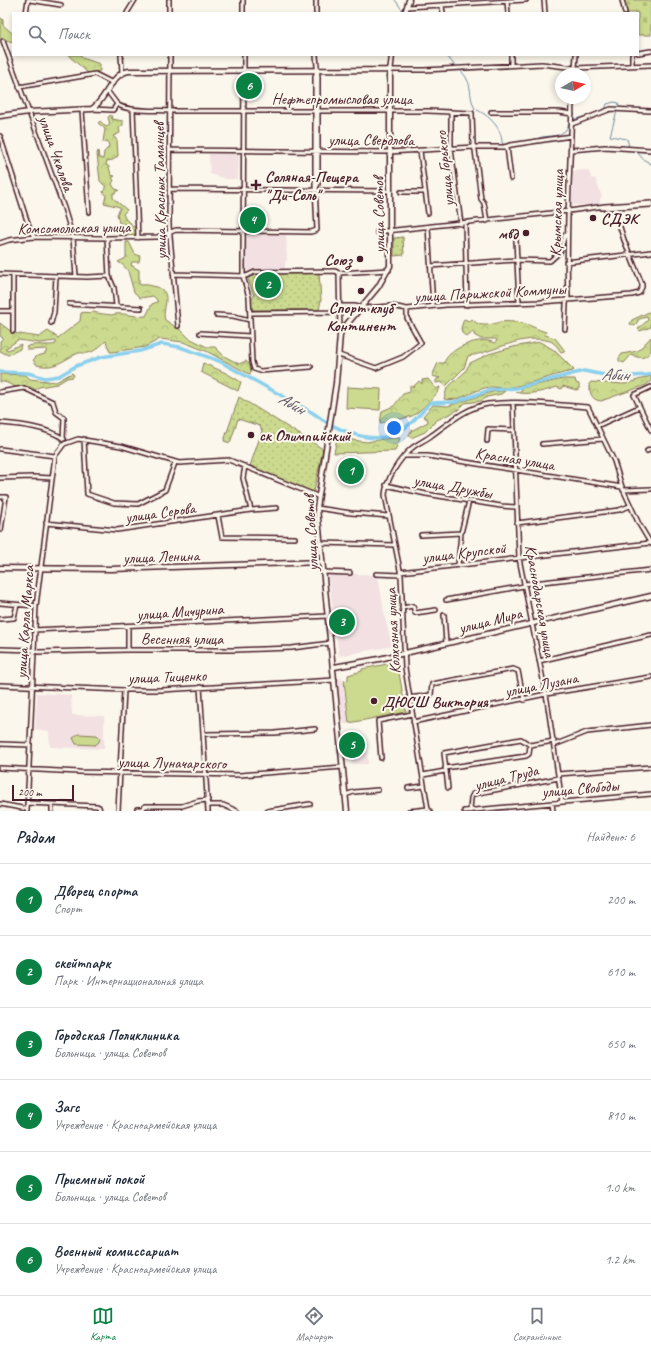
<!DOCTYPE html>
<html lang="ru">
<head>
<meta charset="utf-8">
<style>
	body { margin:0; font-family:Caveat,sans-serif; background:#f2f2f3; color:#1f2937 }
	.compass { position:absolute; left:555px; top:68px; width:36px; height:36px; border-radius:50%; background:#fff; box-shadow:0 2px 6px #0003; rotate:81deg }
	.scale { position:absolute; left:12px; bottom:10px; width:62px; box-sizing:border-box; padding-left:4px; border:2px solid #4a1f2b; border-top:0; font-size:11px; line-height:14px; white-space:nowrap; color:#4a1f2b; -webkit-text-stroke:3px #fbf7ec; paint-order:stroke }
	.you { position:absolute; left:394px; top:428px; width:14px; height:14px; margin:-10px; border:3px solid #fff; border-radius:50%; background:#1a73e8; box-shadow:0 0 0 6px #1a73e833 }
	.badge { display:grid; place-items:center; width:26px; height:26px; border-radius:50%; background:#0b8043; color:#fff; font-size:13px; font-weight:700 }
	.pin { position:absolute; translate:-50% -50%; border:2px solid #fff; box-shadow:0 1px 4px #0006 }
	.list { margin:0; padding:0; list-style:none }
	h2 { display:flex; justify-content:space-between; align-items:center; height:52px; margin:0; padding:0 16px; font-size:17px }
	h2 small { font-size:13px; font-weight:400; color:#747a83 }
	.list li { display:grid; grid-template-columns:26px 1fr auto; gap:12px; align-items:center; box-sizing:border-box; height:72px; padding:0 16px; border-top:1px solid #e0e1e3 }
	.list b { display:block; font-size:15px; white-space:nowrap }
	.list p { margin:0; font-size:13px; white-space:nowrap; color:#747a83 }
	.list em { font-size:13px; font-style:normal; color:#747a83 }
	.icon { flex:none; width:22px; height:22px; fill:none; stroke:currentColor; stroke-width:2; stroke-linecap:round; stroke-linejoin:round }
	.map { position:relative; flex:none; width:651px; height:811px; overflow:hidden }
	.search { position:absolute; background:#fff; box-shadow:0 2px 6px #0003; left:12px; right:12px; top:12px; height:44px; display:flex; align-items:center; gap:10px; box-sizing:border-box; padding:0 14px; border-radius:0px; color:#747a83; font-size:15px }
	.sheet { height:484px; background:#fff }
	nav { display:flex; justify-content:space-around; align-items:center; box-sizing:border-box; height:56px; border-top:1px solid #e0e1e3; background:#fff; font-size:11px; color:#747a83 }
	nav a { display:grid; justify-items:center; gap:2px }
	nav .on { color:#0b8043 }
	.map>svg:first-child { display:block }
	.built { fill:#f2e0e2 }
	.grass { fill:#cbda8e; stroke:#8a7c5c }
	.forest { fill:url(#forest-crowns); stroke:#8a7c5c }
	.cemetery { fill:url(#cemetery-stones); stroke:#8a7c5c }
	.park { fill:url(#park-dots); stroke:#8a7c5c }
	.lines { fill:none; stroke-linecap:round; stroke-linejoin:round }
	.stream { stroke:#7289a0; stroke-width:1 }
	.river { stroke:#8cd0ee; stroke-width:3.5 }
	.minor-casing { stroke:#4a1f2b; stroke-width:6 }
	.major-casing { stroke:#4a1f2b; stroke-width:7 }
	.minor { stroke:#fbf7ec; stroke-width:3 }
	.major { stroke:#fbf7ec; stroke-width:4 }
	.poi-dot { fill:#4a1f2b; stroke:#fbf7ec; stroke-width:1.5 }
	.labels { text-anchor:middle; stroke-width:4; stroke-linejoin:round; paint-order:stroke }
	.street-label { font-size:16px; fill:#4a1f2b; stroke:#fbf7ec }
	.poi-label { font-size:16px; font-weight:bold; fill:#4a1f2b; stroke:#fbf7ec; text-anchor:start }
	.water-label { font-size:17px; font-style:italic; fill:#5e5466; stroke:#fbf7ec }
</style>
</head>
<body>
<div class="map">
<svg width="651" height="811" viewBox="0 0 651 811">
	<defs>
		<pattern id="forest-crowns" width="20" height="18" patternUnits="userSpaceOnUse"><rect width="20" height="18" fill="#cbda8e"/><path d="M2 6a3 3 0 1 1 6 0M12 15a3 3 0 1 1 6 0" fill="none" stroke="#b0bb7b"/></pattern>
		<pattern id="cemetery-stones" width="16" height="16" patternUnits="userSpaceOnUse"><rect width="16" height="16" fill="#cbda8e"/><path d="M2 7V4a2 2 0 0 1 4 0v3zM10 15v-3a2 2 0 0 1 4 0v3z" fill="#b0bb7b"/></pattern>
		<pattern id="park-dots" width="8" height="8" patternUnits="userSpaceOnUse"><rect width="8" height="8" fill="#cbda8e"/><path d="M2 2h.1M6 6h.1" fill="none" stroke="#b0bb7b" stroke-width="1.8" stroke-linecap="round"/></pattern>
	</defs>
	<rect width="100%" height="100%" fill="#fbf7ec"/>
	<filter id="ink" filterUnits="userSpaceOnUse"><feTurbulence type="fractalNoise" baseFrequency=".025" numOctaves="2"/><feDisplacementMap in="SourceGraphic" scale="8" xChannelSelector="R" yChannelSelector="G"/><feConvolveMatrix kernelMatrix="1 2 1 2 8 2 1 2 1" color-interpolation-filters="sRGB"/></filter>
	<g filter="url(#ink)">
		<path class="built" d="M209,154h30l-1,25h-12l-16,-5z
			M588,170l4,9 3,-1 7,19 -2,1v7h-28l1,-34z
			M246,235h40l1,26h-2v10h-39z
			M328,573l50,2 7,43 7,28 -53,10z
			M342,678l7,46h-6l-6,-45z
			M37,693l34,2 1,20 32,1v33l-54,-2 -1,-16 -14,-2z
			M367,742l1,22h-16l-1,-20z"/>
		<path class="grass" d="M347,387l34,2 -1,21 -34,-2z
			M397,662l9,50 -57,11 -5,-42 4,-1v-5l14,-4v-2z
			M78,734l19,1 3,3 -1,4 -4,3 -19,-1 -3,-6z"/>
		<path class="forest" d="M0,17l3,3v5l10,9v8l-13,-3z
			M68,55h12l2,3 18,6v7l-12,2z
			M111,115l1,4 11,2v4l-4,3 1,5 -7,3 4,4 1,16 -5,4 -6,1 -1,3 3,3 2,8 4,1 -3,2 2,2 -2,4 3,5 4,1 -6,4v4l14,12 -4,4 3,6 5,3v3l6,1 -1,10 -9,-1 1,-7 -3,-5 -6,-1 -2,-9 3,-5v-2l-16,-4 2,-7 -3,-4 3,-5 -6,-6 -3,-27 1,-3 1,7 4,1 1,-7 5,-5 -1,-6 -5,1 2,-13 -7,-6 2,-2 6,6 4,-2 -2,-8z
			M126,242h3l6,12 5,2 -1,6h-7l-1,3 8,5v14l3,1c6,-1 9,1 15,2 17,6 4,22 8,33l17,11 7,7 18,9h8l9,9 15,8 7,-3 4,4 1,8 -2,1 -43,-23 -23,-9 -23,-3 -15,8 -33,5h-2l-4,-11c-6,5 -10,10 -18,12 -3,1 -6,-1 -9,0 -14,5 -23,17 -42,12l-4,-5 4,-4 8,-2 2,-5 -19,1 -2,-3c10,-5 21,0 30,-3v-3l-16,2 -22,-3 -13,9 3,1 13,-6 -1,5 -12,6 -8,-4v-10l3,-3 -3,-2v-13l13,10 26,4 9,-6 10,7 22,-17 1,-8c4,-2 8,1 12,-1 7,2 12,2 19,3 10,-4 23,3 34,1l6,-12 5,-2v-2l-4,-4 -13,2 -6,-6 -6,-21 -5,-6 -5,-3 8,-4z
			M651,311v16l-11,4 -2,-2 10,-9 -1,-3 -8,2 -4,7 -5,-2 2,-4z
			M464,319l5,2 3,-2c8,9 18,6 28,3 2,-1 19,0 21,1 8,1 17,7 25,9l-1,3 10,3 10,13 -4,1c-2,-3 -7,-10 -11,-11 -29,-8 -54,11 -82,15l-4,12 -18,18 -5,-4 -5,1v-3l4,-2 -8,-2 6,-13h6c4,-14 36,-28 50,-20l3,-2 -1,-2h-15l-7,-4v-4l-7,6 -5,-4 -1,-5z
			M651,337v14c-7,9 -11,7 -20,4l-7,8 -5,-2v-3l3,-4 16,-3z
			M540,342l14,8 20,20 -1,1c-23,4 -46,15 -69,17 -5,0 -9,-1 -13,-1 -16,1 -31,16 -47,12l3,-11 18,-16 5,-9 19,-9 24,-7z
			M203,363l23,10 15,9 -3,9 -37,-19z
			M72,373l2,2 -1,2 -6,1 -10,6 -18,3 -4,3c-6,-6 -12,-2 -19,-3 -6,-2 -10,-6 -16,-5v-8l26,1 4,4 26,3z
			M651,376v5l-5,4 -45,16c-10,-1 -11,-8 -12,-17l2,-2 34,2z
			M428,379l8,10 4,-2c0,6 -22,26 -28,29 -11,4 -21,4 -32,7l2,-12 12,-5 9,-12 7,-2v-6l3,1 6,-6 3,3v-4z
			M563,379h12l1,4 3,1v5l-3,1 -13,-4 -2,3 -4,-2c-11,4 -30,9 -42,5l6,-1 1,-3z
			M495,391h10l-4,3 -14,3 -6,4 -16,2 -7,7 -21,10 -12,12 -14,6 -2,-2 2,-5 17,-9v-2l-5,-4 10,-11 15,1z
			M337,438l30,4 16,-3 17,-1 -5,13 -61,2z"/>
		<path class="cemetery" d="M624,0h27v35h-13v-22h-11z"/>
		<path class="park" d="M403,237l1,18 -10,1v-18z
			M256,273h63l2,27 -2,10h-66l-2,-1v-8l3,-5 -7,-20z
			M239,397l84,52 -9,42 -4,1 -60,-26 12,-35 -2,-5 -22,-7 -8,24 -6,-2z"/>
		<g class="lines">
			<path class="stream" d="M395,0l8,11
				M446,55l10,12
				M460,70c15,15 7,23 15,39 14,6 27,19 27,34l3,2
				M605,110l2,-6 7,-2 5,1 -1,5
				M617,111l-7,25 17,3 3,11 6,1 7,8 8,5
				M573,120l29,-9
				M508,144l23,-3 11,-4 17,-2 7,-5 4,-8"/>
			<path class="river" d="M0,372l28,1 17,5 14,-2 17,-10 25,-9 39,-6 22,-7 18,3 39,14 94,52c21,16 56,32 82,21 14,-7 25,-20 35,-31l25,-1 35,-12 27,-2 67,-17 31,6 33,-2 3,-2"/>
			<defs>
				<path id="minor" d="M30,0l31,5
					M243,0v13
					M544,0l1,13
					M622,0l3,13
					M507,2l1,11
					M442,6l1,7
					M407,7l119,-7
					M26,13l2,-13
					M127,13l8,-13
					M169,13v-13
					M316,13v-13
					M3,41l61,167 9,30 3,38
					M638,53l13,-2
					M121,55l1,18
					M170,55l-1,170 9,101
					M244,55l-1,211v10l6,21 3,65 2,7 6,2 51,-4
					M316,55l2,22v107l-2,4
					M511,55v10
					M632,55v10
					M575,68l1,-13
					M390,70h34l118,-6 33,4 76,-3
					M572,74v-6
					M19,87l76,-13 18,9
					M108,92l9,12
					M92,109l21,1 4,-6c9,8 40,6 53,7h258l44,2 1,31 2,6 6,49 3,4 3,18
					M133,109l5,129
					M82,110l7,102
					M491,112h68l13,2
					M451,113v36l10,75
					M572,124l39,-15 40,2
					M0,136l29,91 5,10
					M507,147l4,32
					M170,150l219,2 85,-5h30l7,-2 60,-9
					M571,150l34,-3 46,3
					M420,151l8,62
					M169,189l220,2
					M401,192h24
					M602,208l49,-3
					M465,223l2,82
					M428,227l5,79
					M377,232l192,-21 36,-5 46,-3
					M107,238l2,38 5,12 2,17
					M516,240l3,63
					M0,243l9,-3 25,-3 73,1 50,-1 19,-7 135,2 6,-2 -2,-45v-108l2,-7
					M566,262l85,-10
					M430,266l86,-6 34,1 10,-9 5,-17
					M339,273l1,61
					M0,274l87,3 22,-1
					M173,274l73,2 9,-4 80,-1 4,2 50,-3
					M69,304l72,4
					M339,306h15l10,2 28,-2 15,3 39,-4 95,-3 91,-7 7,-2 3,-6v-3l-18,-44 -10,-32
					M0,311h13
					M250,313l89,-1
					M216,315l17,1 17,4
					M51,323l3,-11 2,-36
					M565,329l1,-25 2,-7c-3,-66 3,-132 4,-199
					M13,331v-56
					M200,333l50,3
					M339,355l37,13 27,-11 18,-14 -14,-25v-9
					M651,387l-17,8 17,35
					M0,392l24,-4 29,14 3,10 8,6 -1,21
					M513,403l6,155 28,142 15,102
					M0,423c22,2 46,4 64,16
					M597,426l42,-19
					M84,439l3,55 27,9 24,1 27,-14 10,-27
					M487,441l1,-12 25,1
					M542,444l61,-5
					M0,449l55,7
					M647,451l4,-2
					M404,456h24l194,31
					M245,466l-2,12 8,32
					M0,478l33,-1 19,1
					M386,485l40,9 75,12 15,1
					M623,490l28,-1
					M0,497h6l-5,33
					M317,508l34,5 38,3
					M218,516l4,21 73,1
					M46,523l71,7 134,-20 26,-2
					M517,523l102,-13 11,-4
					M421,535l40,-2
					M320,543l75,2
					M458,565l3,-32 8,-32
					M323,572l27,1
					M400,572l250,-29
					M376,574l25,1
					M524,584l127,-14
					M446,600l78,-14
					M0,603l36,3
					M402,608l11,-2 2,7 21,-3
					M444,615l2,28
					M0,619l14,-1 3,-13
					M128,626v24
					M34,630l294,-14
					M0,649l33,1 5,2 90,-2h107l57,-2 39,-5
					M539,661l112,-26
					M0,685l124,5h37l174,-10
					M200,687l8,124
					M409,698l22,-3 1,-11 81,-15 5,2 6,29
					M413,722l133,-28 105,-17
					M204,734l71,-1 40,-4
					M0,744l30,1
					M530,745l24,-4
					M554,745l33,-13 64,-7
					M381,758l-3,-37 34,-7
					M0,768l79,4 161,3 103,-8
					M445,768l81,-12 3,-2 1,-9
					M558,774l93,-7
					M423,775l22,-4
					M408,788l16,-2
					M448,788l-4,-35 77,-14 9,6
					M345,795l9,-3 24,-2
					M27,803l70,3 2,1 1,4
					M552,803l1,8
					M0,804l27,5
					M208,805h15l14,6
					M137,809h6l2,-3h37l16,-5 10,-1
					M428,809l-23,-141 -4,-93 -16,-80c1,-16 15,-37 27,-47 6,-5 14,-8 20,-13 17,-12 35,-28 56,-31 32,-4 68,1 100,3l26,54 8,26 17,37 12,20
					M27,811l9,-205 19,-150 9,-12 14,-5 43,7 58,17 50,-3 88,36
					M52,811v-7
					M118,811l6,-121
					M267,811l43,-7
					M409,811l19,-2 2,2
					M464,811l187,-17
					M470,811l1,-13 2,-4 86,-16"/>
				<path id="major" d="M405,13l4,-13
					M0,116l29,-4 63,-3c15,-10 18,-35 37,-38l261,-1
					M0,568l111,1 211,-7
					M334,667l45,-8 272,-63
					M347,811l-30,-303 19,-125 4,-48 2,-5 36,-43 12,-21v-192l2,-19"/>
			</defs>
			<use href="#minor" class="minor-casing"/>
			<use href="#major" class="major-casing"/>
			<use href="#minor" class="minor"/>
			<use href="#major" class="major"/>
		</g>
	</g>
	<g class="poi-dot">
		<path d="M254 179h4v4h4v4h-4v4h-4v-4h-4v-4h4z"/>
		<circle cx="593" cy="218" r="4"/>
		<circle cx="526" cy="233" r="4"/>
		<circle cx="360" cy="259" r="4"/>
		<circle cx="361" cy="291" r="4"/>
		<circle cx="251" cy="435" r="4"/>
		<circle cx="374" cy="701" r="4"/>
	</g>
	<g class="labels">
		<g class="street-label">
			<text x="342" y="104">Нефтепромысловая улица</text>
			<text x="371" y="145">улица Свердлова</text>
			<text transform="translate(57 153) rotate(71)" y="6">улица Чкалова</text>
			<text transform="translate(444 169) rotate(-96)" y="6">улица Горького</text>
			<text transform="translate(159 191) rotate(-91)" y="6">улица Красных Таманцев</text>
			<text transform="translate(556 213) rotate(-88)" y="6">Крымская улица</text>
			<text transform="translate(378 215) rotate(-91)" y="6">улица Советов</text>
			<text transform="translate(74 227) rotate(-1)" y="6">Комсомольская улица</text>
			<text transform="translate(490 292) rotate(-3)" y="6">улица Парижской Коммуны</text>
			<text transform="translate(515 458) rotate(9)" y="6">Красная улица</text>
			<text transform="translate(453 486) rotate(10)" y="6">улица Дружбы</text>
			<text transform="translate(160 512) rotate(-8)" y="6">улица Серова</text>
			<text transform="translate(310 533) rotate(-93)" y="6">улица Советов</text>
			<text transform="translate(464 552) rotate(-7)" y="6">улица Крупской</text>
			<text transform="translate(161 556) rotate(-2)" y="6">улица Ленина</text>
			<text transform="translate(541 601) rotate(80)" y="6">Краснодарская улица</text>
			<text transform="translate(180 611) rotate(-4)" y="6">улица Мичурина</text>
			<text transform="translate(490 620) rotate(-14)" y="6">улица Мира</text>
			<text transform="translate(24 622) rotate(-86)" y="6">улица Карла Маркса</text>
			<text transform="translate(392 631) rotate(-93)" y="6">Колхозная улица</text>
			<text x="182" y="644">Весенняя улица</text>
			<text transform="translate(167 676) rotate(-2)" y="6">улица Тищенко</text>
			<text transform="translate(541 684) rotate(-11)" y="6">улица Лузана</text>
			<text transform="translate(172 762) rotate(1)" y="6">улица Луначарского</text>
			<text transform="translate(506 777) rotate(-14)" y="6">улица Труда</text>
			<text transform="translate(580 788) rotate(-5)" y="6">улица Свободы</text>
		</g>
		<g class="poi-label">
			<text x="265" y="182">Соляная-Пещера<tspan x="265" dy="18">"Ди-Соль"</tspan></text>
			<text x="601" y="224">СДЭК</text>
			<text x="518" y="239" text-anchor="end">мвд</text>
			<text x="352" y="265" text-anchor="end">Союз</text>
			<text x="361" y="313" text-anchor="middle">Спорт клуб<tspan x="361" dy="18">Континент</tspan></text>
			<text x="259" y="441">ск Олимпийский</text>
			<text x="382" y="707">ДЮСШ Виктория</text>
		</g>
		<g class="water-label">
			<text transform="translate(615 374) rotate(2)" y="6">Абин</text>
			<text transform="translate(292 403) rotate(30)" y="6">Абин</text>
		</g>
	</g>
</svg>
<svg class="compass" viewBox="-18 -18 36 36"><path d="M0-13l5 13h-10z" fill="#e53935"/><path d="M0 13l5-13h-10z" fill="#747a83"/></svg>
<div class="scale">200 m</div>
<div class="you"></div>
<div class="pin badge" style="left:351px;top:471px">1</div>
<div class="pin badge" style="left:268px;top:285px">2</div>
<div class="pin badge" style="left:342px;top:622px">3</div>
<div class="pin badge" style="left:253px;top:220px">4</div>
<div class="pin badge" style="left:352px;top:745px">5</div>
<div class="pin badge" style="left:249px;top:86px">6</div>
<div class="search"><svg class="icon" aria-label="search" viewBox="0 0 24 24"><circle cx="10" cy="10" r="6"/><path d="M15 15l6 6"/></svg>Поиск</div>
</div>
<section class="sheet">
<h2>Рядом<small>Найдено: 6</small></h2>
<ul class="list">
<li><span class="badge">1</span><div><b>Дворец спорта</b><p>Спорт</p></div><em>200 m</em></li>
<li><span class="badge">2</span><div><b>скейтпарк</b><p>Парк · Интернациональная улица</p></div><em>610 m</em></li>
<li><span class="badge">3</span><div><b>Городская Поликлиника</b><p>Больница · улица Советов</p></div><em>650 m</em></li>
<li><span class="badge">4</span><div><b>Загс</b><p>Учреждение · Красноармейская улица</p></div><em>810 m</em></li>
<li><span class="badge">5</span><div><b>Приемный покой</b><p>Больница · улица Советов</p></div><em>1.0 km</em></li>
<li><span class="badge">6</span><div><b>Военный комиссариат</b><p>Учреждение · Красноармейская улица</p></div><em>1.2 km</em></li>
</ul>
</section>
<nav>
<a class="on"><svg class="icon" aria-label="map" viewBox="0 0 24 24"><path d="M3 6l6-2 6 2 6-2v14l-6 2-6-2-6 2zM9 4v14M15 6v14"/></svg>Карта</a>
<a><svg class="icon" aria-label="directions" viewBox="0 0 24 24"><path d="M12 3l9 9-9 9-9-9zM9 14v-3h6M13 9l2 2-2 2"/></svg>Маршрут</a>
<a><svg class="icon" aria-label="saved" viewBox="0 0 24 24"><path d="M7 4h10v16l-5-4-5 4z"/></svg>Сохранённые</a>
</nav>
</body>
</html>
